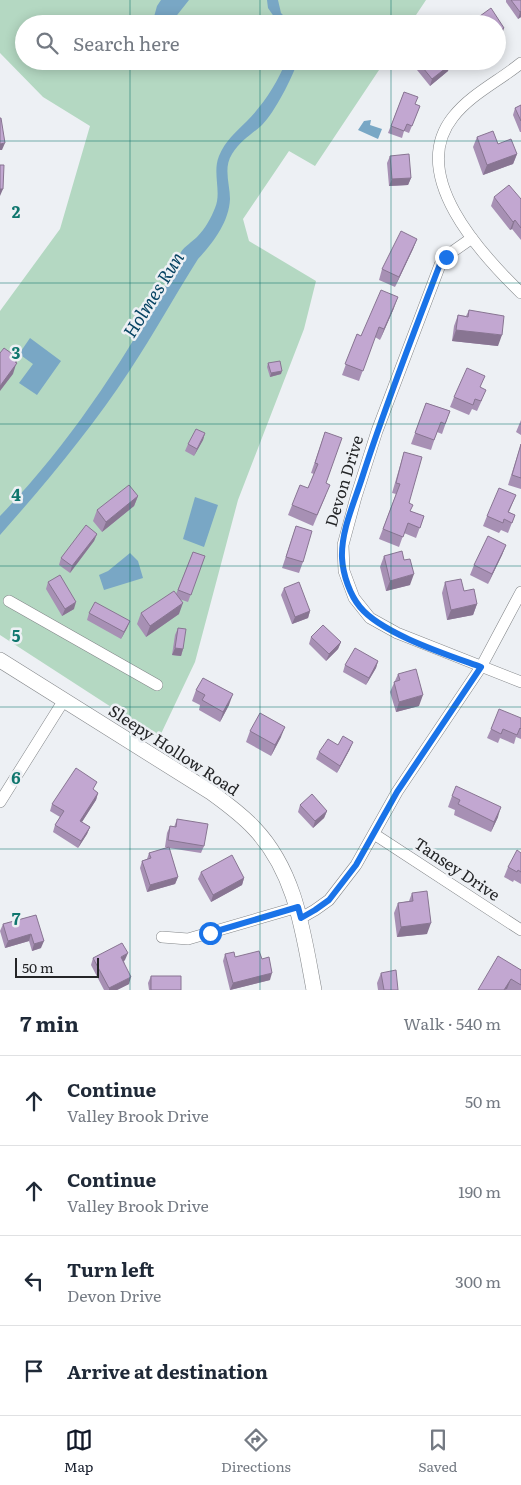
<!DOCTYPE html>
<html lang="en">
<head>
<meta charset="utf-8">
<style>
	body { margin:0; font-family:Literata,serif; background:#f2f2f3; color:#1f2937 }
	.scale { position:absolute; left:15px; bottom:12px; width:84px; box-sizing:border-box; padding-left:5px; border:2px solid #242527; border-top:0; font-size:14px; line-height:18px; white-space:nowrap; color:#242527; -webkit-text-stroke:4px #edf0f4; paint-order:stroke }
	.stop { position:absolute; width:15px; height:15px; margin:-11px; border:4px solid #1a73e8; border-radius:50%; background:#fff }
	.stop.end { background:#1a73e8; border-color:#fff; box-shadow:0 1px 5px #0008 }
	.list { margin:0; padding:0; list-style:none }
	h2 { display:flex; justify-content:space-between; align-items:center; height:65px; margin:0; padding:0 20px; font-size:21px }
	h2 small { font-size:16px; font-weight:400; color:#747a83 }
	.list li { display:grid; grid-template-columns:32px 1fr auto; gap:15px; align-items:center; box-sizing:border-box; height:90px; padding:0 20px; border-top:1px solid #e0e1e3 }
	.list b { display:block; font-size:19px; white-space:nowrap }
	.list p { margin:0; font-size:16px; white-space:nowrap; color:#747a83 }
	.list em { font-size:16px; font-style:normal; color:#747a83 }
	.icon { flex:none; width:28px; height:28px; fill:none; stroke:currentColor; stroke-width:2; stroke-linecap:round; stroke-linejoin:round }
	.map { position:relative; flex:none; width:521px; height:990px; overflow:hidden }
	.search { position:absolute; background:#fff; box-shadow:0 2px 12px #0003; left:15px; right:15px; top:15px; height:55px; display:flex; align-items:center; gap:12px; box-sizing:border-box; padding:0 18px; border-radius:28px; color:#747a83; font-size:19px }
	.sheet { height:425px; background:#fff }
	nav { display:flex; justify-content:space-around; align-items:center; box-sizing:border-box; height:70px; border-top:1px solid #e0e1e3; background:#fff; font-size:14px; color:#747a83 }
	nav a { display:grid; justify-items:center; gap:2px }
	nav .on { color:#111827 }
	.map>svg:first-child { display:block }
	.green { fill:#b4d8c2 }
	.water { fill:#79a7c5 }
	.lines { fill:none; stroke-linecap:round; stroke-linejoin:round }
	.minor-casing { stroke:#838689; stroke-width:12 }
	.major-casing { stroke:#838689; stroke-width:16 }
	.minor { stroke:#fff; stroke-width:11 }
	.major { stroke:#fff; stroke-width:15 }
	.wall { fill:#a790b4 }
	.shaded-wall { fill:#887592 }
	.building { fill:#c2a7d1; stroke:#887592 }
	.route { stroke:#1a73e8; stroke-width:6 }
	.grid { fill:none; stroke:#0f766e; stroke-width:1; stroke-opacity:0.55 }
	.labels { text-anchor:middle; stroke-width:5; stroke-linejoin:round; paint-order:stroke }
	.street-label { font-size:16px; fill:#242527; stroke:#edf0f4 }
	.water-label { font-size:18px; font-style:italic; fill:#084463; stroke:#edf0f4 }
	.grid-label { font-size:16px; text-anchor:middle; font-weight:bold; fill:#0f766e; stroke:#edf0f4; stroke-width:5; stroke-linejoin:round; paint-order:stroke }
</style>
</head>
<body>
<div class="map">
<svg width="521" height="990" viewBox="0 0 521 990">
	<rect width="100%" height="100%" fill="#edf0f4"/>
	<path class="green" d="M0,0h426l-16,24h-386v37h361l-70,105 -26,-15 -46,68 6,22 67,40 -12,48 -66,171 -43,162 -36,76 -159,-103v-324l60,-82 30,-103 -47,-29 -43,-44z"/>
	<path class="water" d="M161,0h28l-19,24h-18l5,-18z
		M267,0h11l3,13 11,11h-13l-11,-16z
		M286,61h12c-6,17 -23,51 -36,64 -10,9 -22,16 -30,29 -9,14 -2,30 -2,45 -1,23 -17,44 -32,60 -23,36 -44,75 -68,111 -38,58 -84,113 -130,165v-19c65,-67 117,-145 163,-226 6,-12 11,-26 18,-38 4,-6 11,-10 16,-15 8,-8 14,-19 18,-29 7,-16 -3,-35 4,-52 6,-15 17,-24 28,-35 16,-16 31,-39 39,-60z
		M371,120l-1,5 12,4 -4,10 -20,-9 6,-9z
		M30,338l31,23 -24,34 -18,-12 14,-19 -14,-10z
		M195,497l23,8 -14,42 -21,-8z
		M130,553l8,8 5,17 -39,12 -5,-15 9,-4z"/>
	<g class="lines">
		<defs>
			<path id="minor" d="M521,63c-22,18 -50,31 -68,54 -46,58 28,137 68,176
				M472,238l-27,19 -5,8 -63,166 -21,66 -13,48 1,26 10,27 16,20 27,15 124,49
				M9,601l148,84
				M0,802l64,-102
				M374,834l147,96
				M301,918l14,-8 14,-10 27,-35 41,-73 84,-125 40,-75
				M162,937l26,2 110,-32"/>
			<path id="major" d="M0,660l212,133c15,11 29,21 42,35 42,44 49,104 60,162"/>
		</defs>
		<use href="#minor" class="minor-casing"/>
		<use href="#major" class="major-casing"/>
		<use href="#minor" class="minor"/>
		<use href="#major" class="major"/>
	</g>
	<path class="wall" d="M506,0h15v17l-3,2 -12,-17z
		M419,63l29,8 -18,15 -13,-16z
		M404,92l11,12 5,2 -11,27 -5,-2 -2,7 -14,-5z
		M521,105v27h-1l-7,-17 2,-7z
		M477,137l21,7 19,10 -4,10 -30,11 -10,-28z
		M390,156l21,22 -3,7 -19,1 -2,-23z
		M494,197l27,2v41l-9,-11 -2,1 -19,-24z
		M417,239l-4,10 -18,38 -16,-7 3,-11z
		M394,308l-14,32 -5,-3 -16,44 -17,-6 15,-41 4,2z
		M469,310l29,36 -46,-5 2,-15 4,-11 8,1z
		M268,363l13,11 -11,3 -3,-10z
		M480,388l2,12 -5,11 -5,-2 -3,6 -19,-8 4,-10z
		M426,403l24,8 -8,23 -5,-2 -6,18 -20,-6z
		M521,420v15l-5,-3z
		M325,432l1,63 -13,31 -25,-11 4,-10 16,-17 6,-14 -3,-1z
		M205,433l-2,7 -9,16 -9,-5 3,-7z
		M521,444v45l-13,-4z
		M404,452l6,59 14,5 -8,22 -12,-5 -5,14 -20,-8 17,-45 -4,-1z
		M516,495l-7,17 6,3 -7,18 -7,-3 -2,3 -16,-7 4,-10z
		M138,496l-4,10 -32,26 -9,-11 4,-11z
		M296,526l7,36 -4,11 -17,-5z
		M97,534l-3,7 -24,32 -11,-8 2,-7z
		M506,545l-4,10 -14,29 -18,-9 4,-10z
		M193,552l12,4 -17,46 -9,-3v15l-33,23 -9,-13 4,-11 35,-19z
		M384,556l26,29 -24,6 -6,-24z
		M48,582l26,27 -12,7 -16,-27z
		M445,582l19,9 13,13 -4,11 -26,5 -5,-27z
		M284,588l26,23 -2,7 -16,6 -11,-29z
		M89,613l41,8 -3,7 -6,11 -34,-19z
		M178,628l5,21 -2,7 -9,-1 3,-20z
		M311,637l30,5 -3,7 -12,12 -17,-17z
		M378,661l-2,7 -10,17 -23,-13 2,-7z
		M398,674l21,32 -23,6 -6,-20z
		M196,690l33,15 -9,17 -21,-12 1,-5 -8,-4z
		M521,718v21l-5,-2 -2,7 -14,-6 -2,5 -11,-5 4,-9z
		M250,731l31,6 -10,19 -25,-14z
		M338,745l12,4 -13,24 -21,-14 3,-7z
		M94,790l4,3 -2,7 -14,22 8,5 -3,7 -9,14 -25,-16 2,-7 5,-8 -10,-6 2,-7z
		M452,796l46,21 -7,15 -37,-17 1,-5 -7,-3z
		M300,805l27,6 -3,7 -11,10 -15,-16z
		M177,819l27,27 -3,7 -32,-5 9,29 -3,7 -28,8 -7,-24 2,-7 5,-2 2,-6 19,-5 -3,-1 2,-14 3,-7 4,1z
		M521,853v31l-7,-4 -1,2 -9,-5 4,-10z
		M201,872l43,6 -2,7 -31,17 -13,-23z
		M412,893l15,41 -30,3 -3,-24 4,-10 11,-2z
		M36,915l5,33 -9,3 -3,-10 -24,7 -5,-17 3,-7z
		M225,954l10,3 27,2 8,21 -40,10 -7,-29z
		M93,958l32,2 -1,1 5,23 -12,6h-13l-13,-25z
		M521,969v21h-43l43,-20z
		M381,973l17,17h-20l-1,-7z
		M151,976l30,14h-32l-1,-7z"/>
	<path class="shaded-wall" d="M521,11v6l-3,2 2,-7z
		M504,28l-3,10 -4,3v-8z
		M451,64l-3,7 -18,15 2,-7z
		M5,143l-3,7h-2v-6z
		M517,154l-4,10 -30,11 4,-10z
		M411,178l-3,7 -19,1 3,-7z
		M0,189h3l-3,7z
		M515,220l-3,9 -2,1 3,-8z
		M417,239l-4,10 -18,38 4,-10z
		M398,297l-4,11 -14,32 4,-11z
		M456,330l46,5 -4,11 -46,-5z
		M18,358l-5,16 -13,17v-5z
		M282,371l-1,3 -11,3 1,-4z
		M205,433l-2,7 -9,16 3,-7z
		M138,496l-4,10 -32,26 4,-10z
		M97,534l-3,7 -24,32 2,-7z
		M506,545l-4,10 -14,29 4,-10z
		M414,574l-4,11 -24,6 4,-10z
		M76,602l-2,7 -12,7 3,-7z
		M183,603l-4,11 -33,23 4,-11z
		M477,604l-4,11 -26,5 4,-10z
		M310,611l-2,7 -16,6 3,-7z
		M130,621l-3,7 -6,11 3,-7z
		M341,642l-3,7 -12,12 3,-7z
		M175,648l8,1 -2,7 -9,-1z
		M378,661l-2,7 -10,17 3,-7z
		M233,694l-4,11 -9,17 3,-10z
		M423,695l-4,11 -23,6 3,-10z
		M285,727l-4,10 -10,19 4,-11z
		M353,742l-3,7 -13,24 3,-7z
		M98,793l-2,7 -18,28 2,-7z
		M501,807l-3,10 -7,15 3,-10z
		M327,811l-3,7 -11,10 2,-7z
		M90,827l-3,7 -9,14 3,-7z
		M178,877l-3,7 -28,8 3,-7z
		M244,878l-2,7 -31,17 2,-7z
		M431,923l-4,11 -30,3 4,-10z
		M31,934l-2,7 -24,7 3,-7z
		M44,941l-3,7 -9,3 2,-7z
		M128,953l-3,7 -6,4 2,-7z
		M272,973l-2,7 -40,10 3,-7z
		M131,977l-2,7 -12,6h-8v-2z
		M511,979l-4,10 -3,1z"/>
	<path class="building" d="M511,0h10v11l-1,1z
		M491,8l13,20 -7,5v-9h-28z
		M421,61h28l2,3 -19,15 -13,-16z
		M404,92l14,5 -3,7 5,2 -8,20 -5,-2 -3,7 -13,-5z
		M521,105v16l-6,-13z
		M0,118h1l4,25 -5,1z
		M493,131l5,13 13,-5 6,15 -30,11 -10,-28z
		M409,154l2,24 -19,1 -2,-23z
		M0,165h4l-1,24h-3z
		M509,185l12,14v29l-6,-8 -2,2 -19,-25z
		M401,231l16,8 -18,38 -17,-8z
		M381,290l17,7 -14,32 -5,-2 -16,44 -18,-7 12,-30 4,2z
		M469,310l35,6 -2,19 -46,-5 2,-15 10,2z
		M4,348l14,10 -3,4 2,1 -17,23v-33z
		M280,361l2,10 -11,2 -3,-10z
		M467,368l18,8 -5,11 6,3 -5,11 -6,-2 -2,6 -19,-8z
		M426,403l24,8 -5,13 -4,-2 -7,18 -19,-7z
		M196,429l9,4 -8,16 -9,-5z
		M325,432l17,6 -16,45 4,2 -13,30 -25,-10 8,-20 8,3 10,-24 -3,-1z
		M521,444v34l-9,-3z
		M404,452l18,5 -13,46 4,2 -3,6 14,5 -4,12 -12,-5 -5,14 -20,-8 17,-45 -4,-1z
		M129,485l9,11 -32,26 -9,-12z
		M499,488l17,7 -8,17 7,3 -3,8 -8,-4 -1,4 -16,-7z
		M86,525l11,9 -25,32 -11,-8z
		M296,526l16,5 -9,31 -17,-5z
		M488,536l18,9 -14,29 -18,-9z
		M402,551l2,9 6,-1 4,15 -24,7 -6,-25z
		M193,552l12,4 -14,39 -13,-5z
		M60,575l16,27 -11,7 -17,-27z
		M461,579l3,12 10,-2 3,15 -26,6 -6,-28z
		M299,582l11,29 -15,6 -11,-29z
		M174,591l9,12 -33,23 -9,-13z
		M95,602l35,19 -6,11 -35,-19z
		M323,625l18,17 -12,12 -18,-17z
		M178,628l8,1 -3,20 -8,-1z
		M355,648l23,13 -9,17 -24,-13z
		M416,669l7,26 -24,7 -5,-20 6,-2 -2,-6z
		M203,678l30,16 -10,18 -21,-12 3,-5 -9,-5z
		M499,709l22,9v11l-1,-1 -3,7 -14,-6 -2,5 -10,-5z
		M260,713l25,14 -10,18 -25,-14z
		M343,736l10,6 -13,24 -21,-14 9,-13 10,6z
		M76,768l21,14 -4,7 5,4 -18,28 10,6 -9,14 -26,-16 9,-14 -12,-7z
		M456,786l45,21 -7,15 -36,-18 2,-4 -8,-4z
		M312,794l15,17 -12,10 -15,-16z
		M177,819l31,5 -4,22 -36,-6 2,-14 6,1z
		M169,847l9,30 -28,8 -8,-24 9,-3 -2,-5z
		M517,850l4,3v19l-3,-2 -1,2 -9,-5z
		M232,855l12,23 -31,17 -12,-23z
		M427,891l4,32 -30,4 -3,-24 15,-2 -1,-8z
		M36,915l8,26 -10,3 -3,-10 -23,7 -5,-17z
		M122,943l6,10 -7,4 10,20 -22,11 -16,-30z
		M259,951l3,8 7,-2 3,16 -39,10 -8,-29 9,-2 1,5z
		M498,956l23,14v-1v16l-10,-6 -7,11h-26z
		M396,970l2,20h-14l-3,-17z
		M151,976h30v14h-30z"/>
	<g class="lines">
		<path class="route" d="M210,933l88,-26 3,11 14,-8 14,-10 27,-35 41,-73 84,-125c-33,-12 -99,-33 -121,-60 -10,-12 -17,-32 -18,-49 -1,-27 12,-55 20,-80 23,-72 51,-143 78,-214l6,-7"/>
	</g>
	<path class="grid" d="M130,0v24M260,0v24M391,0v24M130,61v929M260,61v929M391,61v929M0,141h521M0,283h521M0,424h521M0,566h521M0,707h521M0,849h521"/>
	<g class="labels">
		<g class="street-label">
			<text transform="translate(344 481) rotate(-73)" y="6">Devon Drive</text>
			<text transform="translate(174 750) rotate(33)" y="6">Sleepy Hollow Road</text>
			<text transform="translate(457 869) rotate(34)" y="6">Tansey Drive</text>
		</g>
		<g class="water-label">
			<text transform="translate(154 295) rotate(-58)" y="6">Holmes Run</text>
		</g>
	</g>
	<g class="grid-label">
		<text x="16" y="218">2</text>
		<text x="16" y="359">3</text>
		<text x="16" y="501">4</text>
		<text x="16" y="642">5</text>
		<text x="16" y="784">6</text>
		<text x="16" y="925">7</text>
	</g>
</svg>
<div class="scale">50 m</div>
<div class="stop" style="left:210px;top:933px"></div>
<div class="stop end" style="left:446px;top:257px"></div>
<div class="search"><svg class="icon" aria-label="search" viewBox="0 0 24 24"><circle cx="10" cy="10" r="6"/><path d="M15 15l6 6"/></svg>Search here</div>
</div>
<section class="sheet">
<h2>7 min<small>Walk · 540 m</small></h2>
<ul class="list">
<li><svg class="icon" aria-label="ahead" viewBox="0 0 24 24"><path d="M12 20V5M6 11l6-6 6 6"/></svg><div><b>Continue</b><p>Valley Brook Drive</p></div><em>50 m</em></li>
<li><svg class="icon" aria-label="ahead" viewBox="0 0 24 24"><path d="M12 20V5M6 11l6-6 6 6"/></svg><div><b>Continue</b><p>Valley Brook Drive</p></div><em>190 m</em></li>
<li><svg class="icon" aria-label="left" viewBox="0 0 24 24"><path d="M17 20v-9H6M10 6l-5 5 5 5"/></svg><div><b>Turn left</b><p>Devon Drive</p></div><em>300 m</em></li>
<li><svg class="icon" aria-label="arrive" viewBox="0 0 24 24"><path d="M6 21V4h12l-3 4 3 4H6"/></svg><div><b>Arrive at destination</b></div></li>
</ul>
</section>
<nav>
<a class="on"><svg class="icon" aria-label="map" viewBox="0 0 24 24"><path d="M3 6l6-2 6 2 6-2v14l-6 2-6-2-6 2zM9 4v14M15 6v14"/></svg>Map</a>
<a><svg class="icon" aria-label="directions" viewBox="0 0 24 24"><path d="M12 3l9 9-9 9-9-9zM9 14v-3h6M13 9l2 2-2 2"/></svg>Directions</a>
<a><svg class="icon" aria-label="saved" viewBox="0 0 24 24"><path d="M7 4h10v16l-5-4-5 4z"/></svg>Saved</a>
</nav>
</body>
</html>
